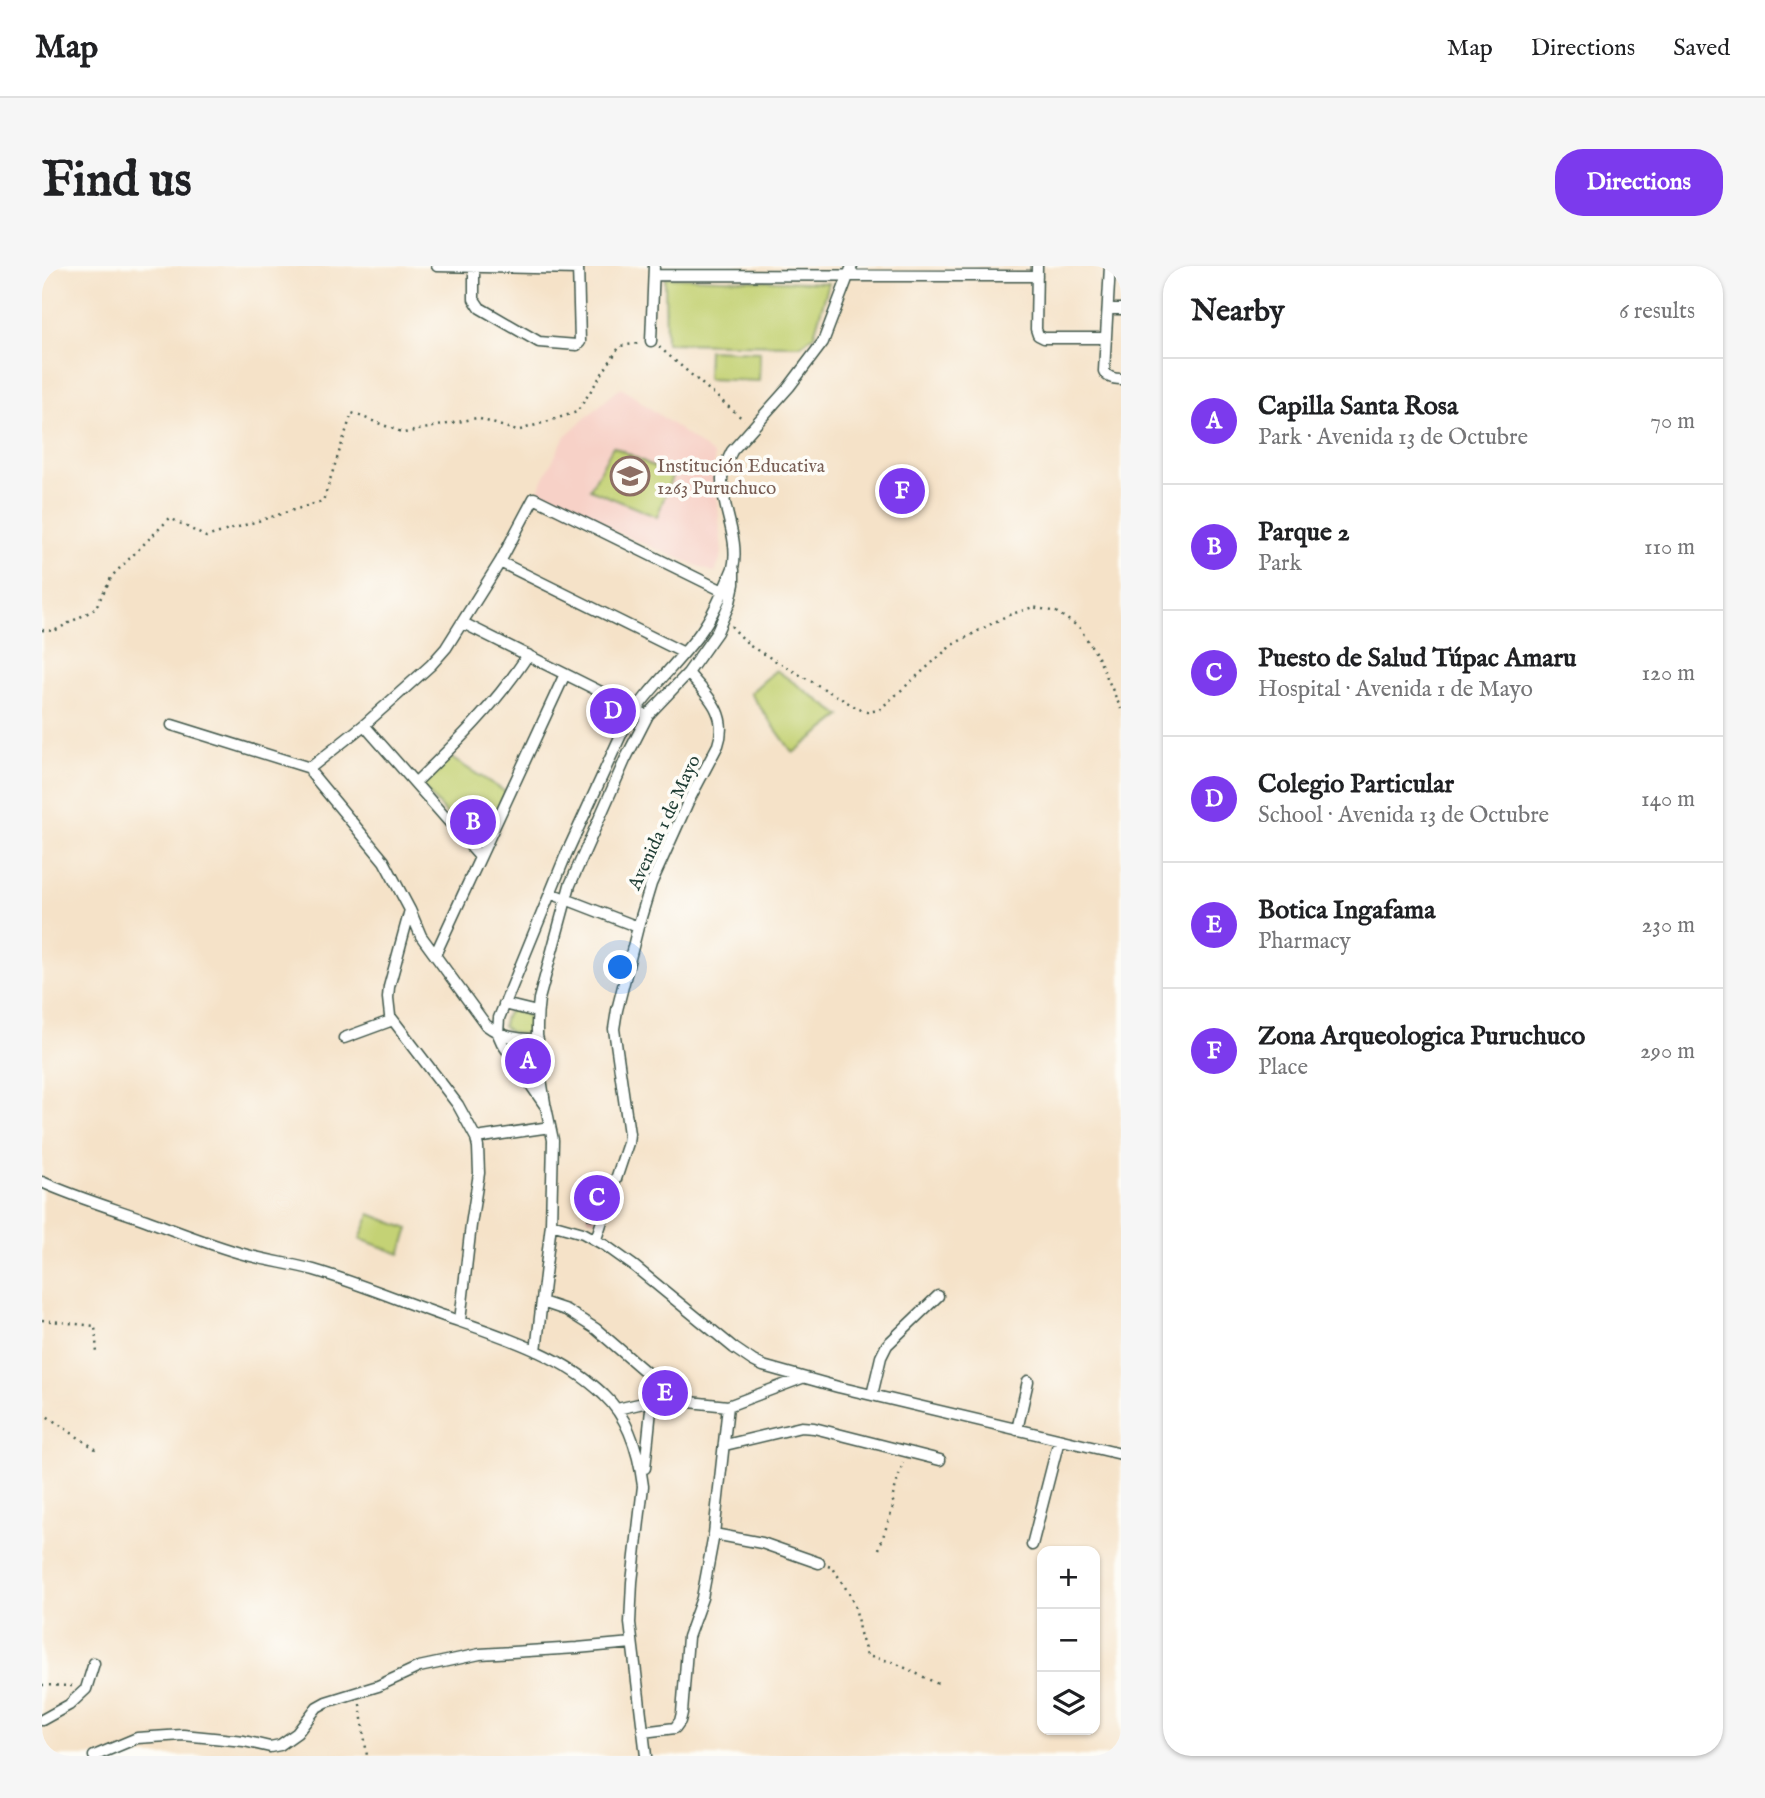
<!DOCTYPE html>
<html lang="en">
<head>
<meta charset="utf-8">
<style>
	body { margin:0; font-family:"IM FELL English",serif; background:#f6f6f6; color:#202124 }
	.controls { position:absolute; right:21px; bottom:21px; display:grid; overflow:hidden; border-radius:14px; box-shadow:0 2px 5px #0004 }
	.controls button { width:63px; height:63px; display:grid; place-items:center; padding:0; border:0; border-bottom:2px solid #e0e0e0; background:#fff; color:#202124; font:35px sans-serif }
	.you { position:absolute; left:579px; top:702px; width:24px; height:24px; margin:-18px; border:5px solid #fff; border-radius:50%; background:#1a73e8; box-shadow:0 0 0 10px #1a73e833 }
	.badge { display:grid; place-items:center; width:46px; height:46px; border-radius:50%; background:#7c3aed; color:#fff; font-size:23px; font-weight:700 }
	.pin { position:absolute; translate:-50% -50%; border:4px solid #fff; box-shadow:0 2px 7px #0006 }
	.list { margin:0; padding:0; list-style:none }
	h2 { display:flex; justify-content:space-between; align-items:center; height:91px; margin:0; padding:0 28px; font-size:30px }
	h2 small { font-size:23px; font-weight:400; color:#757577 }
	.list li { display:grid; grid-template-columns:46px 1fr auto; gap:21px; align-items:center; box-sizing:border-box; height:126px; padding:0 28px; border-top:2px solid #e0e0e0 }
	.list b { display:block; font-size:26px; white-space:nowrap }
	.list p { margin:0; font-size:23px; white-space:nowrap; color:#757577 }
	.list em { font-size:23px; font-style:normal; color:#757577 }
	.icon { flex:none; width:38px; height:38px; fill:none; stroke:currentColor; stroke-width:2; stroke-linecap:round; stroke-linejoin:round }
	.map { position:relative; flex:none; width:1079px; height:1490px; overflow:hidden; border-radius:28px }
	header { display:flex; align-items:center; gap:42px; box-sizing:border-box; height:98px; padding:0 35px; background:#fff; border-bottom:2px solid #e0e0e0 }
	header strong { font-size:33px }
	nav { display:flex; gap:38px; margin-inline-start:auto; font-size:24px }
	.intro { display:flex; align-items:center; justify-content:space-between; box-sizing:border-box; height:168px; padding:0 42px }
	h1 { margin:0; font-size:49px }
	.button { padding:18px 32px; border-radius:28px; background:#7c3aed; color:#fff; font-size:24px; font-weight:700 }
	main { display:flex; gap:42px; padding:0 42px }
	aside { flex:1; background:#fff; border-radius:28px; box-shadow:0 2px 5px #0004 }
	.map>svg:first-child { display:block }
	.built { fill:#f7d1c7 }
	.green { fill:#c4d274; stroke:#728854; stroke-width:2 }
	.building { fill:#dda9a7 }
	.lines { fill:none; stroke-linecap:round; stroke-linejoin:round }
	.minor-casing { stroke:#3f564a; stroke-width:13 }
	.path { stroke:#3f564a; stroke-width:2.5; stroke-dasharray:2 5; stroke-linecap:butt }
	.minor { stroke:#fff; stroke-width:10 }
	.labels { text-anchor:middle; stroke-width:7; stroke-linejoin:round; paint-order:stroke }
	.education-label { font-size:19px; fill:#785e54; stroke:#fdfcf7; text-anchor:start }
	.street-label { font-size:19px; fill:#1f3d34; stroke:#fdfcf7 }
</style>
</head>
<body>
<header>
<strong>Map</strong>
<nav><a>Map</a><a>Directions</a><a>Saved</a></nav>
</header>
<div class="intro"><h1>Find us</h1><a class="button">Directions</a></div>
<main>
<div class="map">
<svg width="1079" height="1490" viewBox="0 0 1079 1490">
	<rect width="100%" height="100%" fill="#fdfcf7"/>
	<filter id="ink" filterUnits="userSpaceOnUse"><feTurbulence type="fractalNoise" baseFrequency=".0143" numOctaves="2"/><feDisplacementMap in="SourceGraphic" scale="14" xChannelSelector="R" yChannelSelector="G"/><feConvolveMatrix kernelMatrix="1 2 1 2 8 2 1 2 1" color-interpolation-filters="sRGB"/></filter>
	<filter id="wash" filterUnits="userSpaceOnUse"><feTurbulence type="fractalNoise" baseFrequency=".00686" numOctaves="4" result="noise"/><feDisplacementMap in="SourceGraphic" scale="28" xChannelSelector="R" yChannelSelector="G"/><feGaussianBlur stdDeviation="1.57" result="paint"/><feColorMatrix in="noise" values="0 0 0 0 0 0 0 0 0 0 0 0 0 0 0 0 0 1.4 0 .05"/><feComposite in="paint" operator="in"/></filter>
	<g filter="url(#wash)">
		<rect width="100%" height="100%" fill="#f5e2c8"/>
		<path class="built" d="M579,121l93,68 8,99 -7,19 -181,-75 31,-62z"/>
		<path class="green" d="M623,11l164,6 -15,52 -13,10 -135,-2z
			M666,84l52,2 -1,29 -52,-2z
			M571,180l59,30 -15,41 -67,-28z
			M734,404l65,46 -48,37 -43,-60z
			M406,490l59,37 -27,59 -60,-68z
			M470,744l18,6 3,7 -3,9c-9,6 -21,1 -27,-6 1,-7 2,-13 9,-16z
			M470,777l21,5 1,26h-3l-20,-29z
			M328,948l39,15 -9,25 -40,-15z"/>
		<g id="blocks">
			<path class="building" d="M549,907l18,3 -14,44 -7,-1z"/>
		</g>
	</g>
	<g filter="url(#ink)">
		<use href="#blocks" fill-opacity="0" stroke="#3f564a" stroke-width="2"/>
		<g class="lines">
			<defs>
				<path id="minor" d="M395,0l141,3
					M995,0l-1,63 2,6 6,3h62
					M1068,0l-6,105c3,7 10,8 17,8
					M432,1v32l6,9 59,34 38,3 3,-3 -2,-76
					M612,9l383,1
					M1066,43h13
					M609,75l3,-75
					M458,296l184,91
					M421,357l178,89
					M130,459l138,43 2,6 72,87 26,49 11,26 65,89c16,12 32,15 52,14
					M322,459l116,132
					M268,502l54,-43 67,-60 15,-17 54,-86 34,-64 189,93
					M373,517c41,-40 81,-79 113,-128
					M508,627l88,34
					M368,644l-21,77 -1,11 2,18 68,89 18,33 2,9 1,26 -8,52 -11,96
					M393,689l130,-281
					M462,738l33,8
					M302,772l49,-18
					M503,837c-6,-34 -11,-70 -6,-104l31,-114 55,-125 23,-45 40,-42 29,-41 13,-30 4,-18v-14
					M434,872l74,-11
					M0,916c33,15 70,26 104,38 33,12 67,26 101,35 22,6 45,9 67,15 44,13 87,31 130,46 54,19 118,38 160,79 25,23 35,59 39,91l-11,96 -2,41 16,133
					M509,958l32,9 23,13 28,20 100,82 19,13 10,5 75,21 283,67
					M554,973l32,-96 1,-9 -15,-105 3,-19 21,-83 13,-43 37,-82 30,-57c11,-31 -11,-50 -30,-72
					M500,1036l24,8 30,19 81,70
					M494,1085l15,-127 2,-84 -7,-33 -44,-64 -4,-9 1,-16 66,-161 60,-131c20,-33 49,-59 72,-89 16,-21 26,-45 36,-69 7,-30 -12,-60 -11,-90 1,-10 6,-19 10,-27l57,-64 34,-45 29,-76
					M830,1129l9,-38 6,-12 51,-49
					M575,1143l44,-10 67,7 74,-28
					M975,1164l11,-49
					M683,1179l76,-18 13,1 126,32
					M603,1202l7,-68
					M672,1268l48,9 57,20
					M990,1279l27,-105
					M0,1454l27,-15 17,-16 8,-26
					M601,1466l32,-4 5,-7 2,-8 6,-76 14,-39 12,-64 14,-128
					M52,1490l43,-18 46,-3 61,6 26,6 10,-2 17,-12 20,-26 9,-5 52,-16 41,-19 61,-13 97,-6 55,-5"/>
			</defs>
			<use href="#minor" class="minor-casing"/>
			<path class="path" d="M617,81l85,73
				M689,360l19,20 109,63 8,3 12,-2 73,-65 54,-29 27,-9 23,5 23,15 18,28 24,54
				M0,364l12,1 41,-22 17,-33 58,-58 36,19 117,-36 29,-88 52,20 73,-15 40,13 60,-19 43,-66 21,-3
				M0,1054l53,6 2,28
				M0,1147l55,37
				M837,1283l15,-45 -2,-5 11,-37
				M786,1300l5,2 17,27 6,15 3,20 8,26 26,6 47,23
				M0,1419l30,1
				M318,1438l7,52"/>
			<use href="#minor" class="minor"/>
		</g>
	</g>
	<defs>
		<symbol id="school-ring" viewBox="-11 -11 22 22"><circle r="9.5" fill="#fdfcf7" stroke="#8d6e63" stroke-width="1.5"/><path d="M0-5L7-2L0 1L-7-2ZM-4 1L0 2.5L4 1V4Q0 6-4 4Z" fill="#8d6e63"/></symbol>
	</defs>
	<g fill-rule="evenodd">
		<use href="#school-ring" x="566" y="188" width="44" height="44"/>
	</g>
	<g class="labels">
		<g class="education-label">
			<text x="615" y="206">Institución Educativa<tspan x="615" dy="22">1263 Puruchuco</tspan></text>
		</g>
		<g class="street-label">
			<text transform="translate(621 556) rotate(-65)" y="7">Avenida 1 de Mayo</text>
		</g>
	</g>
</svg>
<div class="controls">
<button>+</button>
<button>−</button>
<button><svg class="icon" aria-label="layers" viewBox="0 0 24 24"><path d="M12 4l9 5-9 5-9-5zM3 14l9 5 9-5"/></svg></button>
</div>
<div class="you"></div>
<div class="pin badge" style="left:486px;top:795px">A</div>
<div class="pin badge" style="left:431px;top:556px">B</div>
<div class="pin badge" style="left:555px;top:932px">C</div>
<div class="pin badge" style="left:571px;top:445px">D</div>
<div class="pin badge" style="left:623px;top:1127px">E</div>
<div class="pin badge" style="left:860px;top:225px">F</div>
</div>
<aside>
<h2>Nearby<small>6 results</small></h2>
<ul class="list">
<li><span class="badge">A</span><div><b>Capilla Santa Rosa</b><p>Park · Avenida 13 de Octubre</p></div><em>70 m</em></li>
<li><span class="badge">B</span><div><b>Parque 2</b><p>Park</p></div><em>110 m</em></li>
<li><span class="badge">C</span><div><b>Puesto de Salud Túpac Amaru</b><p>Hospital · Avenida 1 de Mayo</p></div><em>120 m</em></li>
<li><span class="badge">D</span><div><b>Colegio Particular</b><p>School · Avenida 13 de Octubre</p></div><em>140 m</em></li>
<li><span class="badge">E</span><div><b>Botica Ingafama</b><p>Pharmacy</p></div><em>230 m</em></li>
<li><span class="badge">F</span><div><b>Zona Arqueologica Puruchuco</b><p>Place</p></div><em>290 m</em></li>
</ul>
</aside>
</main>
</body>
</html>
